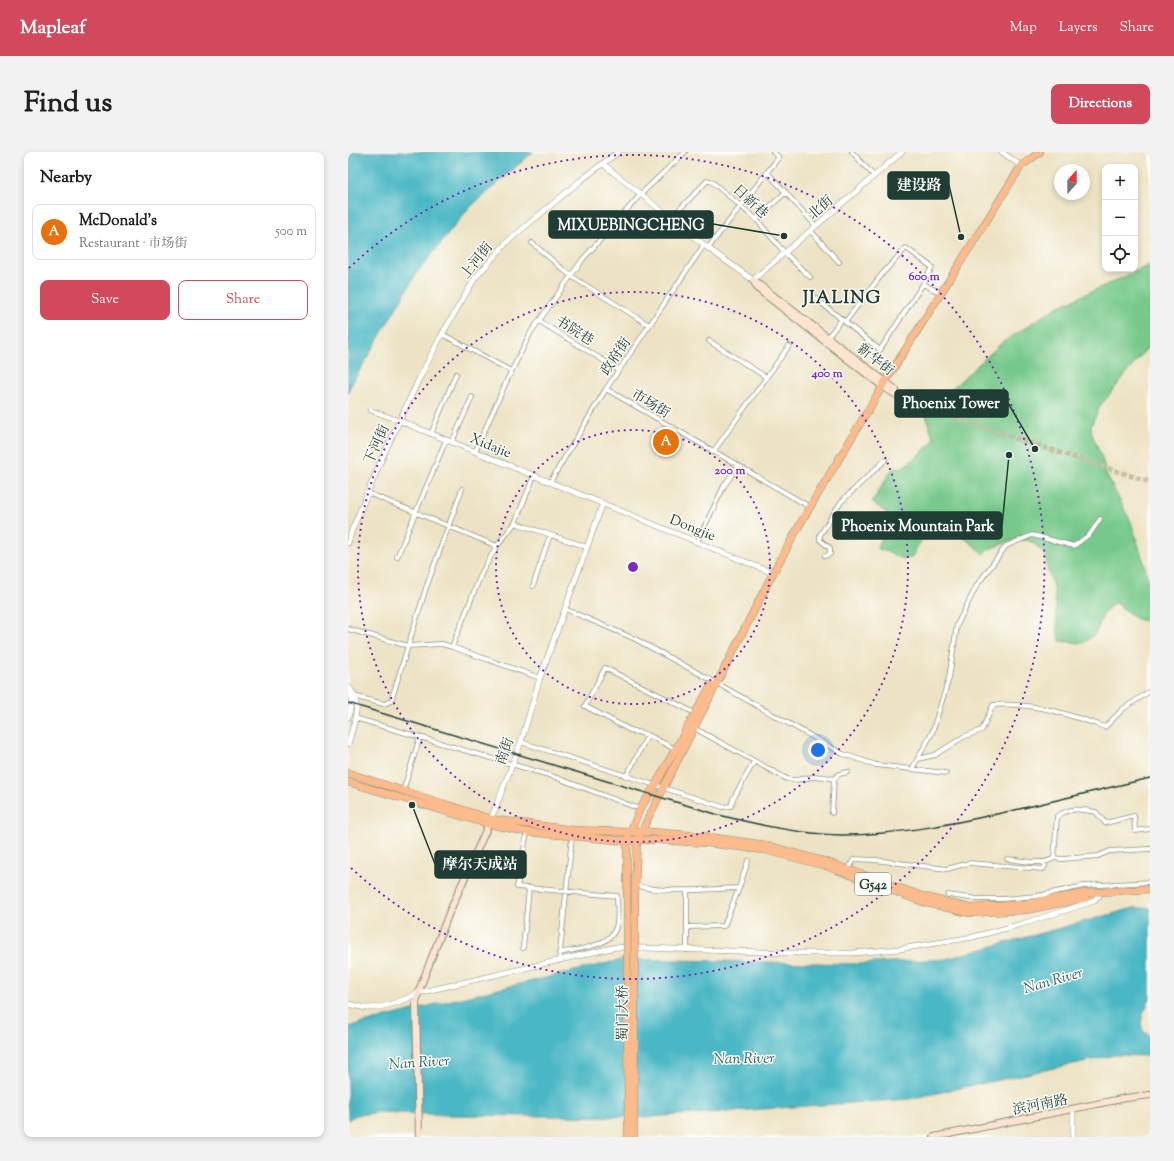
<!DOCTYPE html>
<html lang="en">
<head>
<meta charset="utf-8">
<style>
	body { margin:0; font-family:"Sorts Mill Goudy","Noto Serif SC",serif; background:#f2f2f2; color:#202124 }
	.controls { position:absolute; right:12px; top:12px; display:grid; overflow:hidden; border-radius:8px; box-shadow:0 2px 6px #0003 }
	.controls button { width:36px; height:36px; display:grid; place-items:center; padding:0; border:0; border-bottom:1px solid #e0e0e0; background:#fff; color:#202124; font:20px sans-serif }
	.compass { position:absolute; left:706px; top:12px; width:36px; height:36px; border-radius:50%; background:#fff; box-shadow:0 2px 6px #0003; rotate:21deg }
	.you { position:absolute; left:470px; top:598px; width:14px; height:14px; margin:-10px; border:3px solid #fff; border-radius:50%; background:#1a73e8; box-shadow:0 0 0 6px #1a73e833 }
	.badge { display:grid; place-items:center; width:26px; height:26px; border-radius:50%; background:#d1495b; color:#fff; font-size:13px; font-weight:700 }
	.pin { position:absolute; translate:-50% -50%; border:2px solid #fff; box-shadow:0 1px 4px #0006 }
	.list { margin:0; padding:0; list-style:none }
	h2 { display:flex; justify-content:space-between; align-items:center; height:52px; margin:0; padding:0 16px; font-size:17px }
	h2 small { font-size:13px; font-weight:400; color:#757577 }
	.list li { display:grid; grid-template-columns:26px 1fr auto; gap:12px; align-items:center; box-sizing:border-box; height:56px; margin:0 8px 8px; padding:0 8px; border:1px solid #e0e0e0; border-radius:8px }
	.list b { display:block; font-size:15px; white-space:nowrap }
	.list p { margin:0; font-size:13px; white-space:nowrap; color:#757577 }
	.list em { font-size:13px; font-style:normal; color:#757577 }
	.actions { display:flex; gap:8px; padding:12px 16px }
	.actions a { flex:1; padding:9px 0; border:1px solid #d1495b; border-radius:8px; text-align:center; font-size:14px; color:#d1495b }
	.actions .main { background:#d1495b; color:#fff }
	.icon { flex:none; width:22px; height:22px; fill:none; stroke:currentColor; stroke-width:2; stroke-linecap:round; stroke-linejoin:round }
	.map { position:relative; flex:none; width:802px; height:985px; overflow:hidden; border-radius:8px }
	header { display:flex; align-items:center; gap:24px; box-sizing:border-box; height:56px; padding:0 20px; background:#d1495b; color:#fff }
	header strong { font-size:19px }
	nav { display:flex; gap:22px; margin-inline-start:auto; font-size:14px }
	.intro { display:flex; align-items:center; justify-content:space-between; box-sizing:border-box; height:96px; padding:0 24px }
	h1 { margin:0; font-size:28px }
	.button { padding:10px 18px; border-radius:8px; background:#d1495b; color:#fff; font-size:14px; font-weight:700 }
	main { display:flex; gap:24px; padding:0 24px }
	aside { flex:1; background:#fff; border-radius:8px; box-shadow:0 2px 6px #0003 }
	.map>svg:first-child { display:block }
	.green { fill:#77c98b; stroke:#4b8360 }
	.water { fill:#4ab7c5; stroke:#347a7c }
	.lines { fill:none; stroke-linecap:round; stroke-linejoin:round }
	.tertiary-tunnel { stroke:#c4c2a7; stroke-width:5; stroke-dasharray:5 2.5; stroke-linecap:butt }
	.minor-casing { stroke:#86907c; stroke-width:5.5 }
	.tertiary-casing { stroke:#86907c; stroke-width:6 }
	.secondary-casing { stroke:#86907c; stroke-width:8 }
	.primary-casing { stroke:#86907c; stroke-width:8 }
	.trunk-casing { stroke:#86907c; stroke-width:8 }
	.minor { stroke:#fff; stroke-width:4 }
	.tertiary { stroke:#fff; stroke-width:5 }
	.secondary { stroke:#fde4d1; stroke-width:6 }
	.primary { stroke:#fbbb8c; stroke-width:7 }
	.trunk { stroke:#fbbb8c; stroke-width:7 }
	.rail { stroke:#1f3d34; stroke-width:1.5 }
	.trunk-bridge-casing { stroke:#86907c; stroke-width:8; stroke-linecap:butt }
	.trunk-bridge { stroke:#fbbb8c; stroke-width:7 }
	.ring { fill:none; stroke:#7b2cbf; stroke-width:2; stroke-dasharray:2 4 }
	.labels { text-anchor:middle; stroke-width:3; stroke-linejoin:round; paint-order:stroke }
	.shield { fill:#fdfcf7; stroke:#62766e; stroke-width:1 }
	.shield-label { font-size:13px; font-weight:bold; fill:#1f3d34 }
	.street-label { font-size:14px; fill:#1f3d34; stroke:#fdfcf7 }
	.water-label { font-size:15px; font-style:italic; fill:#2c6260; stroke:#fdfcf7 }
	.district-label { font-size:18px; font-weight:bold; letter-spacing:1px; fill:#1f3d34; stroke:#fdfcf7 }
	.centre { fill:#7b2cbf; stroke:#fdfcf7; stroke-width:2 }
	.ring-label { font-size:12px; text-anchor:middle; font-weight:bold; fill:#7b2cbf; stroke:#fdfcf7; stroke-width:3; stroke-linejoin:round; paint-order:stroke }
	.leader { fill:none; stroke:#1f3d34; stroke-width:1.5 }
	.callout-dot { fill:#1f3d34; stroke:#fdfcf7; stroke-width:1.5 }
	.callout { fill:#1f3d34; stroke:#1f3d34; stroke-width:1.5 }
	.callout-label { font-size:15px; text-anchor:middle; font-weight:bold; fill:#fff }
</style>
</head>
<body>
<header>
<strong>Mapleaf</strong>
<nav><a>Map</a><a>Layers</a><a>Share</a></nav>
</header>
<div class="intro"><h1>Find us</h1><a class="button">Directions</a></div>
<main>
<aside>
<h2>Nearby<small></small></h2>
<ul class="list">
<li><span class="badge" style="background:#e8710a">A</span><div><b>McDonald's</b><p>Restaurant · 市场街</p></div><em>500 m</em></li>
</ul>
<div class="actions"><a class="main">Save</a><a>Share</a></div>
</aside>
<div class="map">
<svg width="802" height="985" viewBox="0 0 802 985">
	<rect width="100%" height="100%" fill="#fdfcf7"/>
	<filter id="ink" filterUnits="userSpaceOnUse"><feTurbulence type="fractalNoise" baseFrequency=".025" numOctaves="2"/><feDisplacementMap in="SourceGraphic" scale="8" xChannelSelector="R" yChannelSelector="G"/><feConvolveMatrix kernelMatrix="1 2 1 2 8 2 1 2 1" color-interpolation-filters="sRGB"/></filter>
	<filter id="wash" filterUnits="userSpaceOnUse"><feTurbulence type="fractalNoise" baseFrequency=".012" numOctaves="4" result="noise"/><feDisplacementMap in="SourceGraphic" scale="16" xChannelSelector="R" yChannelSelector="G"/><feGaussianBlur stdDeviation="0.9" result="paint"/><feColorMatrix in="noise" values="0 0 0 0 0 0 0 0 0 0 0 0 0 0 0 0 0 1.4 0 .05"/><feComposite in="paint" operator="in"/></filter>
	<g filter="url(#wash)">
		<rect width="100%" height="100%" fill="#ede3c4"/>
		<path class="green" d="M802,113v79l-50,62 -9,20 1,8 10,24 4,16 25,48 13,41 6,27v32l-14,-3 -21,-17 -11,11 -9,21 -6,5 -7,4 -22,-2 -2,-7 -4,-45 -7,-22 -2,-13 -13,-12 -6,-2 -16,1 -21,8 -5,5c-9,-6 -18,-17 -27,-20 -5,-2 -11,-1 -16,-2 -5,0 -10,-1 -15,3 -7,6 -9,15 -15,23l-7,1 -27,-11 10,-21v-14l-15,-11 20,-33 11,-2 18,-14 13,-13 -9,-27 78,-71 54,-35z"/>
		<path class="water" d="M0,0h185l-64,56 -53,66 -66,113 -2,6z
			M786,756h16v90l-7,16 -2,9 2,8 7,5v20l-35,-1 -206,44 -261,18 -201,-2 -65,-3 -26,3 -8,5v-93l96,-25 181,-43 233,5 88,-5z"/>
	</g>
	<g filter="url(#ink)">
		<g class="lines">
			<path class="tertiary-tunnel" d="M567,253l235,77"/>
			<defs>
				<path id="minor" d="M504,0l22,24
					M419,20l49,54
					M323,66l36,-37h4l45,38 29,34 25,24
					M408,67l30,-27
					M463,79l28,31
					M184,91l39,33 78,49
					M360,96l71,-91 -6,-5
					M466,145l66,53 43,-66 14,7
					M191,169l80,49
					M497,170l38,-49 23,-25 26,19 -9,17
					M94,182l69,37
					M480,185l14,-18
					M361,189l57,36
					M258,237l204,118
					M22,258l30,11
					M83,282l25,-60
					M104,290l20,-45
					M127,300l33,-74 23,-46 52,-73 58,-65 44,-42
					M365,300l76,-106
					M202,330l56,-93 98,-144
					M20,341l129,53
					M167,371l72,24
					M349,390l27,-56 14,-20
					M477,404l5,-2v-6l-10,-8v-5l21,-33 44,-42
					M49,405l49,-117
					M185,434l17,-51
					M217,457l70,30 78,42 130,73 33,11 70,8
					M0,477l60,17 34,-2 10,3 88,31
					M104,495l30,-75 15,-26 18,-23 19,-47
					M5,544l31,8 7,-3 35,-113 36,-99
					M7,566l197,58 88,33
					M346,576l93,51c9,3 17,-1 26,-2 7,-1 14,0 21,2
					M173,590l202,65 8,-1 2,-7 21,-37
					M327,597l-27,-14 -18,-5 -45,-24 20,-38 90,45
					M570,607l17,-4 28,-18 19,-7 11,-25c41,-3 74,9 112,22l18,-18 27,-18
					M564,617l20,-36 17,-55 8,-53 20,-40 29,-39 26,-11 42,11 16,-12 10,-15
					M279,623l21,-40
					M55,639l17,-54
					M484,661l2,-34 5,-5 9,-2
					M179,680l-10,55 100,9c0,9 2,21 -1,31 -5,20 -39,22 -57,26
					M706,706l3,-42c15,-9 23,-7 39,-4l9,11 29,-7 1,15 15,-2
					M659,707c13,1 37,7 47,-1l8,1 36,-3 12,-5 40,-2
					M500,719l6,-12 21,1 72,9 22,-6 74,6 2,-3 -1,-3
					M287,733c28,9 74,4 104,3
					M339,738v60
					M600,743l29,4h26l34,-3 47,-10 66,-4
					M339,775l37,-1 15,-38 9,-27
					M175,796l6,-60
					M211,809l13,-124"/>
				<path id="tertiary" d="M654,0l19,14
					M255,12l105,84 45,32 149,-128
					M52,269l373,152
					M0,391l4,-13 31,-74 36,-77 21,-41 35,-60 33,-37 72,-60 38,-29
					M0,535c16,14 5,39 0,57
					M0,565l4,-15 -4,-14
					M143,667l30,-77 19,-64 63,-175
					M0,852c6,1 13,3 19,4 16,0 37,-7 51,-15l198,-46 173,6h64l47,-4 73,-12 49,-13 69,-22 8,-6
					M725,985v-28"/>
				<path id="secondary" d="M405,128l5,9 124,97 22,14 11,5
					M405,128l143,110
					M71,985l-3,-134 2,-10 31,-80 41,-92
					M586,985l192,-39 24,-3"/>
				<path id="primary" d="M0,621l143,46 82,11 57,2 10,-23 16,-25 55,-99
					M0,630l140,42 39,8 100,9 10,-1 136,-267 30,-54 82,-137 136,-216 19,-14"/>
				<path id="trunk" d="M279,738v-49l3,-9 10,-1 62,5 64,9 61,17 98,35 45,11 54,-4 62,-11 64,-4
					M287,738l2,-50h22l48,3 58,7 61,16 97,36 46,11 57,-3 60,-12"/>
			</defs>
			<use href="#minor" class="minor-casing"/>
			<use href="#tertiary" class="tertiary-casing"/>
			<use href="#secondary" class="secondary-casing"/>
			<use href="#primary" class="primary-casing"/>
			<use href="#trunk" class="trunk-casing"/>
			<use href="#minor" class="minor"/>
			<use href="#tertiary" class="tertiary"/>
			<use href="#secondary" class="secondary"/>
			<use href="#primary" class="primary"/>
			<use href="#trunk" class="trunk"/>
			<path class="rail" d="M0,551l371,112c40,10 81,19 122,20 59,0 116,-12 174,-25 45,-11 90,-21 135,-32"/>
			<defs>
				<path id="trunk-bridge" d="M279,738l1,247
					M286,985l1,-247"/>
			</defs>
			<use href="#trunk-bridge" class="trunk-bridge-casing"/>
			<use href="#trunk-bridge" class="trunk-bridge"/>
		</g>
	</g>
	<g class="ring">
		<circle cx="285" cy="415" r="137"/>
		<circle cx="285" cy="415" r="275"/>
		<path d="M1 116A412 412 0 1 1 1 714"/>
	</g>
	<g class="labels">
		<rect class="shield" x="507" y="721" width="36" height="22" rx="3"/>
		<g class="shield-label">
			<text x="525" y="737">G542</text>
		</g>
		<g class="street-label">
			<text transform="translate(403 49) rotate(43)" y="5">日新巷</text>
			<text transform="translate(472 55) rotate(-41)" y="5">北街</text>
			<text transform="translate(128 108) rotate(-51)" y="5">上河街</text>
			<text transform="translate(227 178) rotate(32)" y="5">书院巷</text>
			<text transform="translate(267 204) rotate(-56)" y="5">政府街</text>
			<text transform="translate(528 207) rotate(38)" y="5">新华街</text>
			<text transform="translate(303 251) rotate(31)" y="5">市场街</text>
			<text transform="translate(28 292) rotate(-66)" y="5">下河街</text>
			<text transform="translate(143 293) rotate(22)" y="5">Xidajie</text>
			<text transform="translate(345 375) rotate(22)" y="5">Dongjie</text>
			<text transform="translate(156 599) rotate(-70)" y="5">南街</text>
			<text transform="translate(274 861) rotate(-90)" y="5">蜀门大桥</text>
			<text transform="translate(692 952) rotate(-11)" y="5">滨河南路</text>
		</g>
		<g class="water-label">
			<text transform="translate(705 828) rotate(-16)" y="5">Nan River</text>
			<text transform="translate(396 906) rotate(-1)" y="5">Nan River</text>
			<text transform="translate(71 910) rotate(-4)" y="5">Nan River</text>
		</g>
		<g class="district-label">
			<text x="494" y="151">JIALING</text>
		</g>
	</g>
	<circle cx="285" cy="415" r="6" class="centre"/>
	<g class="ring-label">
		<text x="576" y="128">600 m</text>
		<text x="479" y="225">400 m</text>
		<text x="382" y="322">200 m</text>
	</g>
	<path class="leader" d="M613 85L601 33M436 84L365 72M687 297L660 251M661 303L654 374M64 653L87 712"/>
	<g class="callout-dot">
		<circle cx="613" cy="85" r="4"/>
		<circle cx="436" cy="84" r="4"/>
		<circle cx="687" cy="297" r="4"/>
		<circle cx="661" cy="303" r="4"/>
		<circle cx="64" cy="653" r="4"/>
	</g>
	<g class="callout">
		<rect x="540" y="20" width="61" height="27" rx="4"/>
		<rect x="201" y="59" width="164" height="27" rx="4"/>
		<rect x="547" y="238" width="113" height="27" rx="4"/>
		<rect x="485" y="360" width="169" height="27" rx="4"/>
		<rect x="87" y="699" width="91" height="27" rx="4"/>
	</g>
	<g class="callout-label">
		<text x="571" y="38">建设路</text>
		<text x="283" y="78">MIXUEBINGCHENG</text>
		<text x="603" y="256">Phoenix Tower</text>
		<text x="570" y="379">Phoenix Mountain Park</text>
		<text x="132" y="717">摩尔天成站</text>
	</g>
</svg>
<div class="controls">
<button>+</button>
<button>−</button>
<button><svg class="icon" aria-label="locate" viewBox="0 0 24 24"><circle cx="12" cy="12" r="6"/><path d="M12 2v4M12 18v4M2 12h4M18 12h4"/></svg></button>
</div>
<svg class="compass" viewBox="-18 -18 36 36"><path d="M0-13l5 13h-10z" fill="#e53935"/><path d="M0 13l5-13h-10z" fill="#757577"/></svg>
<div class="you"></div>
<div class="pin badge" style="left:318px;top:290px;background:#e8710a">A</div>
</div>
</main>
</body>
</html>
